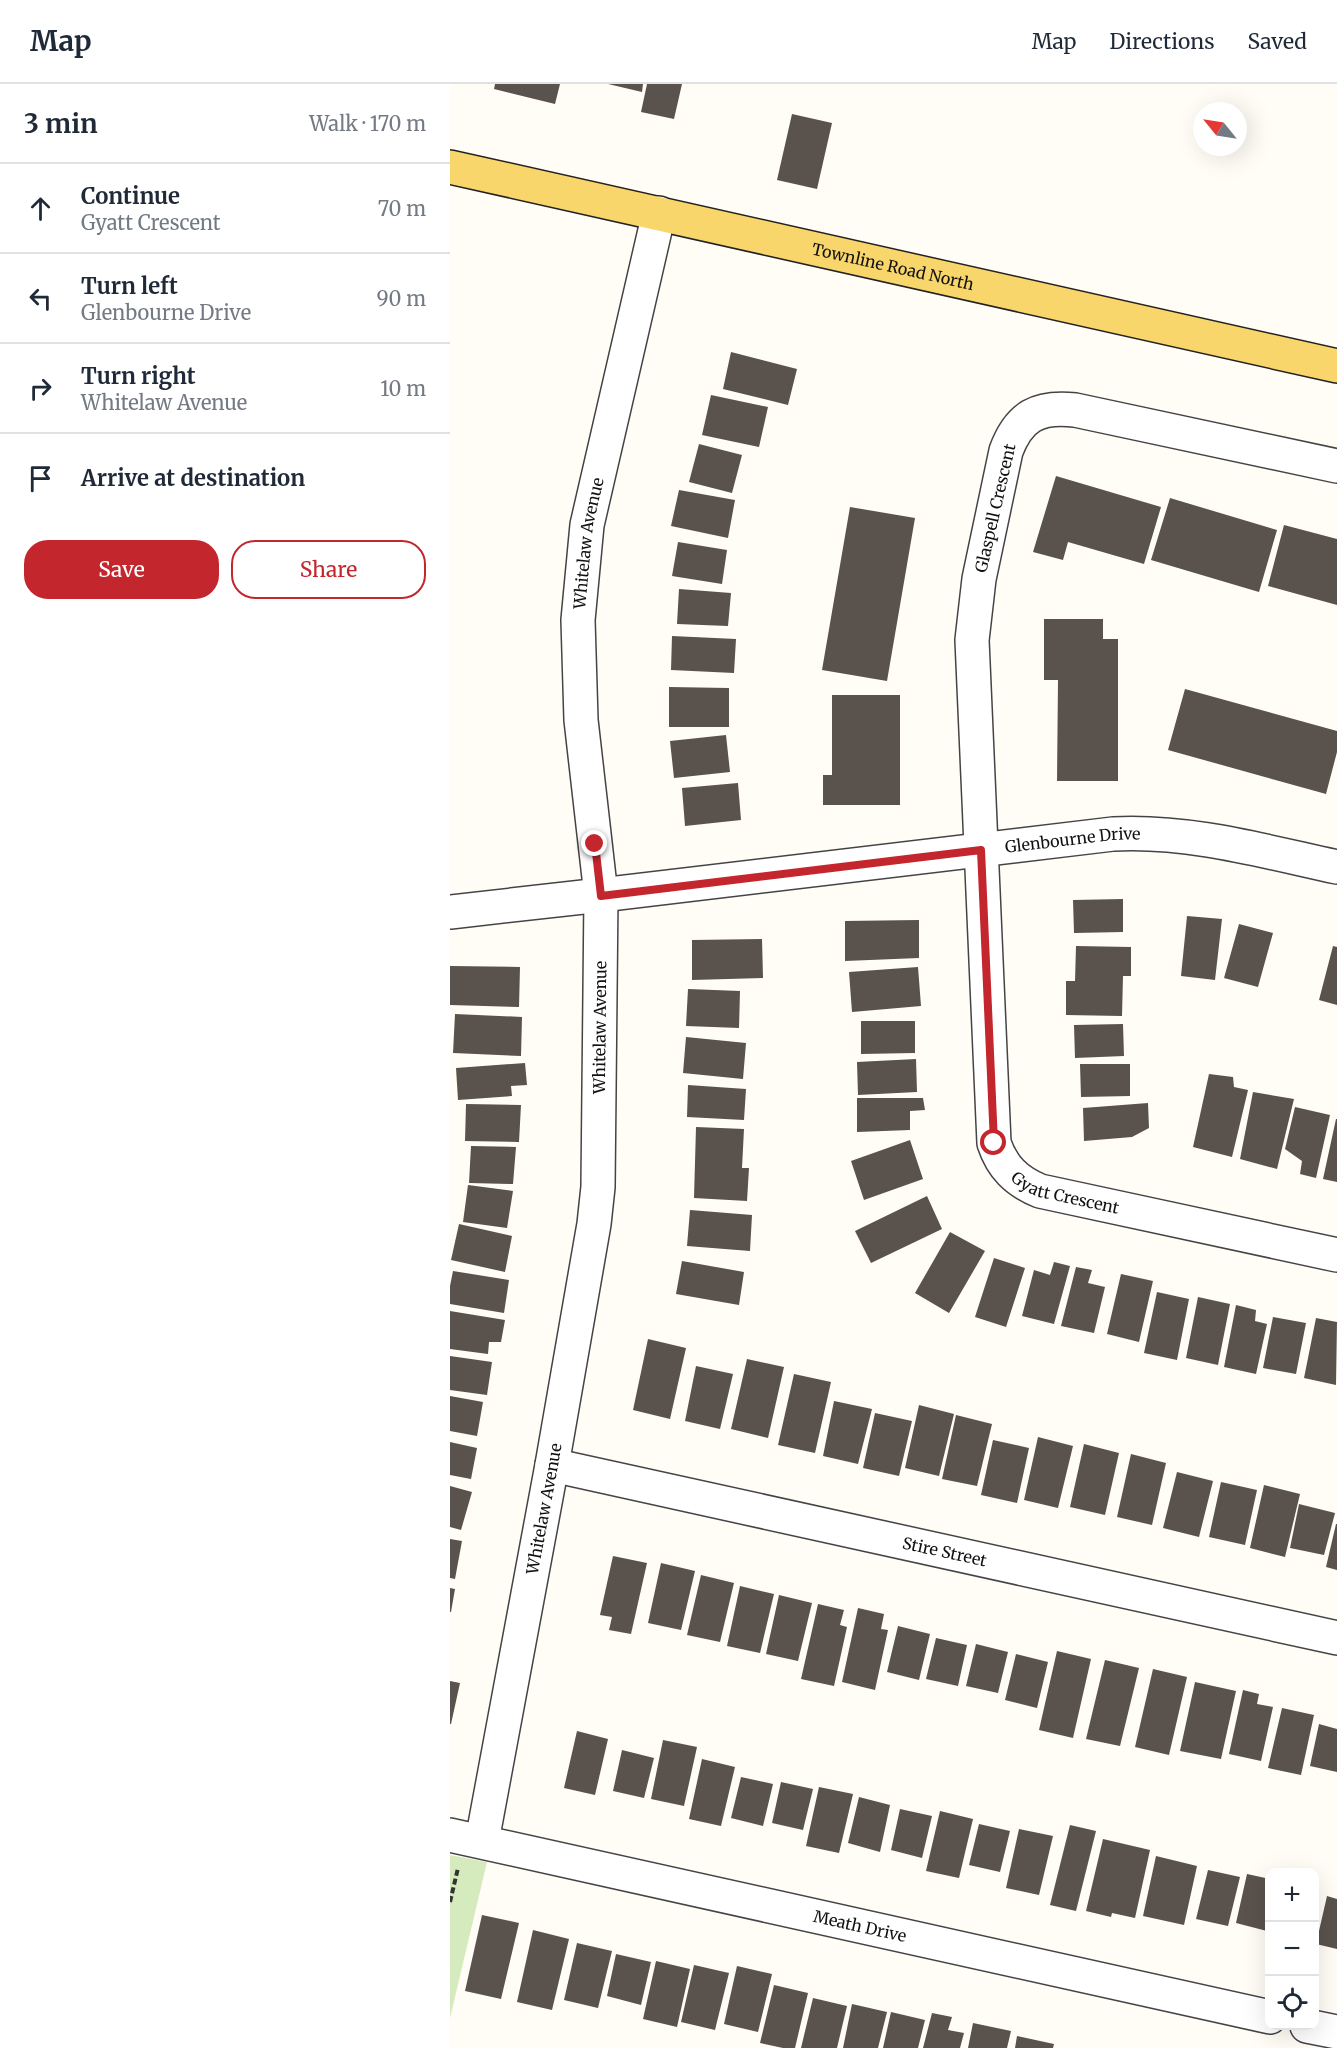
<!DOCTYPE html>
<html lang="en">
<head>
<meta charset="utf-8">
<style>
	body { margin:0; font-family:Merriweather,serif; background:#f2f2f3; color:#1f2937 }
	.controls { position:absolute; right:18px; bottom:18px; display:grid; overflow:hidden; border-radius:12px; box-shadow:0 6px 24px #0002 }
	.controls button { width:54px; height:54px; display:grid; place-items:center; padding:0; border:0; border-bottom:2px solid #e0e1e3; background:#fff; color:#1f2937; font:30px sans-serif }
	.compass { position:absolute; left:743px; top:18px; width:54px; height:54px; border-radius:50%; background:#fff; box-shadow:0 6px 24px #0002; rotate:300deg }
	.stop { position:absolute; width:18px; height:18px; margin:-14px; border:4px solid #c4262e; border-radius:50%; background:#fff }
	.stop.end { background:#c4262e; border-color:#fff; box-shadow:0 2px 6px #0008 }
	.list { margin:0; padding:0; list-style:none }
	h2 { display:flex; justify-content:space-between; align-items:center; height:78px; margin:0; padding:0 24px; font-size:26px }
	h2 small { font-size:20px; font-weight:400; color:#747a83 }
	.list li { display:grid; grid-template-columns:39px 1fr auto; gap:18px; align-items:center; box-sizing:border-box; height:90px; padding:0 24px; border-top:2px solid #e0e1e3 }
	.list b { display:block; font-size:22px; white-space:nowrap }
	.list p { margin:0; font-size:20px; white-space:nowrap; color:#747a83 }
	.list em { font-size:20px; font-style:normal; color:#747a83 }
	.actions { display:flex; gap:12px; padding:18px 24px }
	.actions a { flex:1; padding:14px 0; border:2px solid #c4262e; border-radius:24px; text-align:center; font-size:21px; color:#c4262e }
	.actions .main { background:#c4262e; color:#fff }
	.icon { flex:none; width:33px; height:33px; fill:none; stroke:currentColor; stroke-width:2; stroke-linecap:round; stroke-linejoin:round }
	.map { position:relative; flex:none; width:887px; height:1964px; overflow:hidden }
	header { display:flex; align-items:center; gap:36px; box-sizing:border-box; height:84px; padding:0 30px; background:#fff; border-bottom:2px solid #e0e1e3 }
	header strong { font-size:28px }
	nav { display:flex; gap:33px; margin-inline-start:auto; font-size:21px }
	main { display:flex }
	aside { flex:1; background:#fff }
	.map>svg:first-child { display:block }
	.green { fill:#d5ebbd }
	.building { fill:#5a524d }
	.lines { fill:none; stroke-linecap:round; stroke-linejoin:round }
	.minor-casing { stroke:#444; stroke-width:36 }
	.major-casing { stroke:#222; stroke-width:36 }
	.path { stroke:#333; stroke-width:4; stroke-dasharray:6 3; stroke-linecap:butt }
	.minor { stroke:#fff; stroke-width:33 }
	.major { stroke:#f9d66b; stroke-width:33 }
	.route { stroke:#c4262e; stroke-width:8 }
	.labels { text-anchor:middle; stroke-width:6; stroke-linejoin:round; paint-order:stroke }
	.street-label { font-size:16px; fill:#111; stroke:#fff }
</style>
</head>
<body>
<header>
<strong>Map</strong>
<nav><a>Map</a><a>Directions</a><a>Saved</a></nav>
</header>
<main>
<aside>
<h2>3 min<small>Walk · 170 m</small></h2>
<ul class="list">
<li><svg class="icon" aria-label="ahead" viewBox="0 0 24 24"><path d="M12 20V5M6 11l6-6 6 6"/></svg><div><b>Continue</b><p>Gyatt Crescent</p></div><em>70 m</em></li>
<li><svg class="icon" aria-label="left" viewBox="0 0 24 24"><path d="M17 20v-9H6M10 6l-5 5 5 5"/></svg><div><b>Turn left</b><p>Glenbourne Drive</p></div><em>90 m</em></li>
<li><svg class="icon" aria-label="right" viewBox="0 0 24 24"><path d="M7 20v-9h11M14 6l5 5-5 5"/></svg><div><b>Turn right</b><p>Whitelaw Avenue</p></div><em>10 m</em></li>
<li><svg class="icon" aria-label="arrive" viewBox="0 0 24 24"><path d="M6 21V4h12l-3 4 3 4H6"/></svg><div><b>Arrive at destination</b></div></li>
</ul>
<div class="actions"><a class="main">Save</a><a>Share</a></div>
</aside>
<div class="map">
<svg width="887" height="1964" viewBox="0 0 887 1964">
	<rect width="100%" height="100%" fill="#fffdf5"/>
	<path class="green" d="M0,1771l37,7 -37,156z"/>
	<path class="building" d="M45,0h65l-5,20 -61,-15z
		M158,0h35l-1,8z
		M197,0h35l-8,35 -33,-7z
		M342,30l40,9 -15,66 -40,-9z
		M281,268l66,17 -9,36 -65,-16z
		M261,311l57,12 -9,40 -57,-12z
		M249,360l43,11 -10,38 -43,-11z
		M606,392l105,31 -17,57 -76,-22 -5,18 -30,-8z
		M229,406l56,10 -7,38 -57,-12z
		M720,414l107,32 -18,62 -108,-32z
		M400,423l65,11 -28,163 -65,-11z
		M834,441l53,14v66l-69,-19z
		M228,458l49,8 -5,34 -50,-8z
		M229,505l52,4 -3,33 -51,-2z
		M594,535h59v20h15v142h-61l1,-101h-14z
		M222,552l64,3 -2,34 -63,-3z
		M219,603l60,1v39h-60z
		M735,605l152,42v21l-11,42 -158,-44z
		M382,611h68v110h-77v-30h9z
		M276,651l4,37 -56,6 -4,-37z
		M288,699l3,37 -56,6 -3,-38z
		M673,815v33l-49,1 -1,-33z
		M737,832l35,3 -7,61 -34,-4z
		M469,836v38l-74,3v-40z
		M789,840l34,9 -15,54 -34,-9z
		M312,855l1,39 -71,2v-40z
		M626,862l55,1v29h-8l-1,40 -56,-1v-34h9z
		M883,862l4,1v58l-18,-5z
		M0,882l70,1 -1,40 -69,-2z
		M468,883l3,39 -69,6 -3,-40z
		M238,905l52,2 -1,37 -53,-2z
		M5,930l67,3 -1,39 -68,-3z
		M411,937h54v32l-54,1z
		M673,940l1,32 -49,2 -1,-33z
		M236,953l60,6 -3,36 -60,-6z
		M466,975l1,33 -59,3 -1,-33z
		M75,979l2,22 -16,1 1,10 -54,4 -2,-32z
		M630,980h50v32l-49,1z
		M759,990l24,3 1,10 14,3 -16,67 -39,-10z
		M238,1001l58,4 -2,31 -57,-3z
		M803,1008l41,7 -17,70 -37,-10z
		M407,1014h66l2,12 -15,1v19l-53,2z
		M698,1019l1,25 -17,9 -48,4 -1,-33z
		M16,1020l55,1 -2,37 -54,-1z
		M845,1023l35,8 -14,63 -16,-4 2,-13 -17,-12z
		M886,1035h1v63l-14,-3z
		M246,1043l48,2 -2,39h7l-2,33 -53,-3z
		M460,1056l13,39 -59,21 -13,-39z
		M21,1062l45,1 -3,37 -44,-1z
		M18,1101l45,6 -6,37 -44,-6z
		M477,1112l15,33 -71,34 -16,-32z
		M240,1126l62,5 -2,36 -63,-5z
		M9,1140l53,12 -7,36 -54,-12z
		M500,1148l35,19 -36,62 -34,-20z
		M544,1174l31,10 -19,59 -31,-10z
		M232,1177l62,11 -5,33 -63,-11z
		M604,1178l16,4 -16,58 -32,-8 12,-46 16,5z
		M626,1183l16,3 -4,13 17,4 -11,46 -33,-7z
		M3,1187l56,9 -5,33 -54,-9v-18z
		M671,1190l32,7 -14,61 -32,-8z
		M707,1208l32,7 -12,61 -33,-7z
		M748,1213l32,7 -12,61 -32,-7z
		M786,1221l20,5 -1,11 12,3 -11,50 -32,-7z
		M0,1227l55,9 -4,22h-12l-1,12 -38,-5z
		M823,1233l33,6 -10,51 -33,-6z
		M866,1234l21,4 -1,63 -32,-7z
		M198,1255l38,9 -16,71 -37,-9z
		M0,1272l42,6 -5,33 -37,-5z
		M297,1275l37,8 -16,71 -37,-9z
		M246,1282l37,8 -13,55 -35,-8z
		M344,1290l37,8 -16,71 -37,-8z
		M0,1312l33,6 -6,34 -27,-5z
		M384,1317l38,8 -14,55 -35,-8z
		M469,1321l35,9 -15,62 -34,-8z
		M425,1329l37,8 -13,55 -36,-8z
		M506,1331l36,9 -15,62 -35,-7z
		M588,1353l35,9 -15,62 -34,-8z
		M543,1356l36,8 -12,55 -36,-8z
		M0,1358l27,6 -6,31 -21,-4z
		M634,1360l35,9 -14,62 -35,-8z
		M681,1370l35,9 -14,62 -35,-8z
		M727,1388l36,9 -14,56 -36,-9z
		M771,1398l36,8 -12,55 -36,-8z
		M814,1401l36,9 -15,63 -35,-9z
		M0,1402l22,6 -11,38 -11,-3z
		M849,1420l36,9 -11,42 -34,-7z
		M886,1440h1v46l-11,-3z
		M0,1455l12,2 -7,38 -5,-1z
		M163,1472l34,7 -16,71 -22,-4 3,-13 -12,-2z
		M211,1479l34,8 -14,59 -33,-7z
		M251,1491l33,8 -14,59 -33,-7z
		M290,1502l34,8 -14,59 -33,-7z
		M0,1504l5,1 -4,23h-1z
		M329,1511l33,8 -14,58 -32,-7z
		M368,1520l26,6 -4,15 7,2 -13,59 -33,-7z
		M408,1524l26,6 -3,15 7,1 -13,60 -33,-8z
		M448,1542l32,8 -11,46 -32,-8z
		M486,1554l31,7 -9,41 -32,-7z
		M526,1560l32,8 -10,41 -32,-7z
		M607,1567l34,8 -18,79 -34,-8z
		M566,1570l32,8 -11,46 -32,-8z
		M655,1576l34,8 -19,78 -34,-7z
		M703,1585l34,8 -18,78 -34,-8z
		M0,1597l10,2 -9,41h-1z
		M745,1598l41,9 -15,68 -41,-8z
		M793,1606l16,4 -2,10 16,3 -12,54 -32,-7z
		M832,1624l32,7 -13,60 -33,-7z
		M869,1640l18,5v43l-27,-6z
		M127,1647l31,8 -13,56 -31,-7z
		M213,1656l34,7 -13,59 -33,-7z
		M172,1666l32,8 -10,40 -31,-7z
		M252,1675l33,8 -14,59 -32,-7z
		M291,1693l32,7 -10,42 -32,-8z
		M331,1698l32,7 -10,41 -31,-7z
		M369,1703l34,7 -14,59 -33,-7z
		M409,1713l31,8 -10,47 -32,-9z
		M450,1725l32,7 -10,42 -31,-8z
		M490,1727l33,8 -14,59 -33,-7z
		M529,1740l31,7 -10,41 -31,-7z
		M620,1741l26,6 -20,80 -26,-6z
		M569,1745l34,7 -14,59 -33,-7z
		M653,1755l47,11 -15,68 -23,-5 -1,4 -25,-6z
		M706,1772l41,10 -13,59 -41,-9z
		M758,1786l32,7 -12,49 -32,-7z
		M797,1790l23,5v43l-3,9 -31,-8z
		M877,1812l10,3v50l-21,-5z
		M32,1831l37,8 -18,76 -36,-8z
		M83,1846l36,9 -17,71 -35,-8z
		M127,1859l35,8 -14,57 -34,-8z
		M166,1870l35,8 -10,43 -34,-9z
		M206,1877l34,8 -13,58 -34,-8z
		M244,1881l35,8 -14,57 -34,-8z
		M287,1882l35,8 -14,58 -34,-8z
		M324,1901l34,8 -13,55h-12l-23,-5z
		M363,1914l34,8 -10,42h-36z
		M402,1920l35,8 -9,36h-35z
		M441,1928l34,8 -7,28h-35z
		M482,1929l20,4 -4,13 16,3 -4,15h-37z
		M523,1939l38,8 -4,17h-39z
		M567,1952l37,8 -1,4h-38z"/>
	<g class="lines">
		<defs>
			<g id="minor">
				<path id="s1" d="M887,382l-262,-56c-37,-4 -56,6 -69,41l-27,128 -7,61 22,503c8,24 22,38 46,48l297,64"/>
				<path id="s2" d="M0,828l151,-17 512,-61c76,-4 150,17 224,33"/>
				<path id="s3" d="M102,1381l785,173"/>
				<path id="s4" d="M0,1751l820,182"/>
				<path id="s5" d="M32,1757l70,-376 42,-241 4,-37 3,-292 -20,-175 -3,-100 9,-95 72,-312"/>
				<path d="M857,1942l30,6"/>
			</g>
			<g id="major">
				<path id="s6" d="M0,83l887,199"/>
			</g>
		</defs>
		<use href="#minor" class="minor-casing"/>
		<use href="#major" class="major-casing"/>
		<path class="path" d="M0,1818l8,-34"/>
		<use href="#minor" class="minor"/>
		<use href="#major" class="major"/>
	</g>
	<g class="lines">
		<path class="route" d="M145,760l6,52 380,-46 13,293"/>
	</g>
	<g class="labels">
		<g class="street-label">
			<text dy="6" stroke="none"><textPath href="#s6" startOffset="454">Townline Road North</textPath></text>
			<text transform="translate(545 424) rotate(-77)" y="6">Glaspell Crescent</text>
			<text dy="6" stroke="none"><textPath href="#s5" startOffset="1310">Whitelaw Avenue</textPath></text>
			<text dy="6" stroke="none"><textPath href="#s2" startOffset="627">Glenbourne Drive</textPath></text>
			<text dy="6" stroke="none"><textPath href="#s5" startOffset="824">Whitelaw Avenue</textPath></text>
			<text dy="6" stroke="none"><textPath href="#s1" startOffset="1146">Gyatt Crescent</textPath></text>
			<text dy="6" stroke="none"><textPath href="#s5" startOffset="338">Whitelaw Avenue</textPath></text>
			<text dy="6" stroke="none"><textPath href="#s3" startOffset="402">Stire Street</textPath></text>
			<text dy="6" stroke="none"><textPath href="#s4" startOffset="420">Meath Drive</textPath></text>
		</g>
	</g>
</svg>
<div class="controls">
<button>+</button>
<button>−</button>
<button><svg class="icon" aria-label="locate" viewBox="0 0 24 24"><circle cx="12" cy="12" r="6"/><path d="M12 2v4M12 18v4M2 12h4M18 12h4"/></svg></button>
</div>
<svg class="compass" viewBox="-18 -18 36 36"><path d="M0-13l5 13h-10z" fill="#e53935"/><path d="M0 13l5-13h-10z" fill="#747a83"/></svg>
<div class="stop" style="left:544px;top:1059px"></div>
<div class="stop end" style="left:145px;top:760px"></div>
</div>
</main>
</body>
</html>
